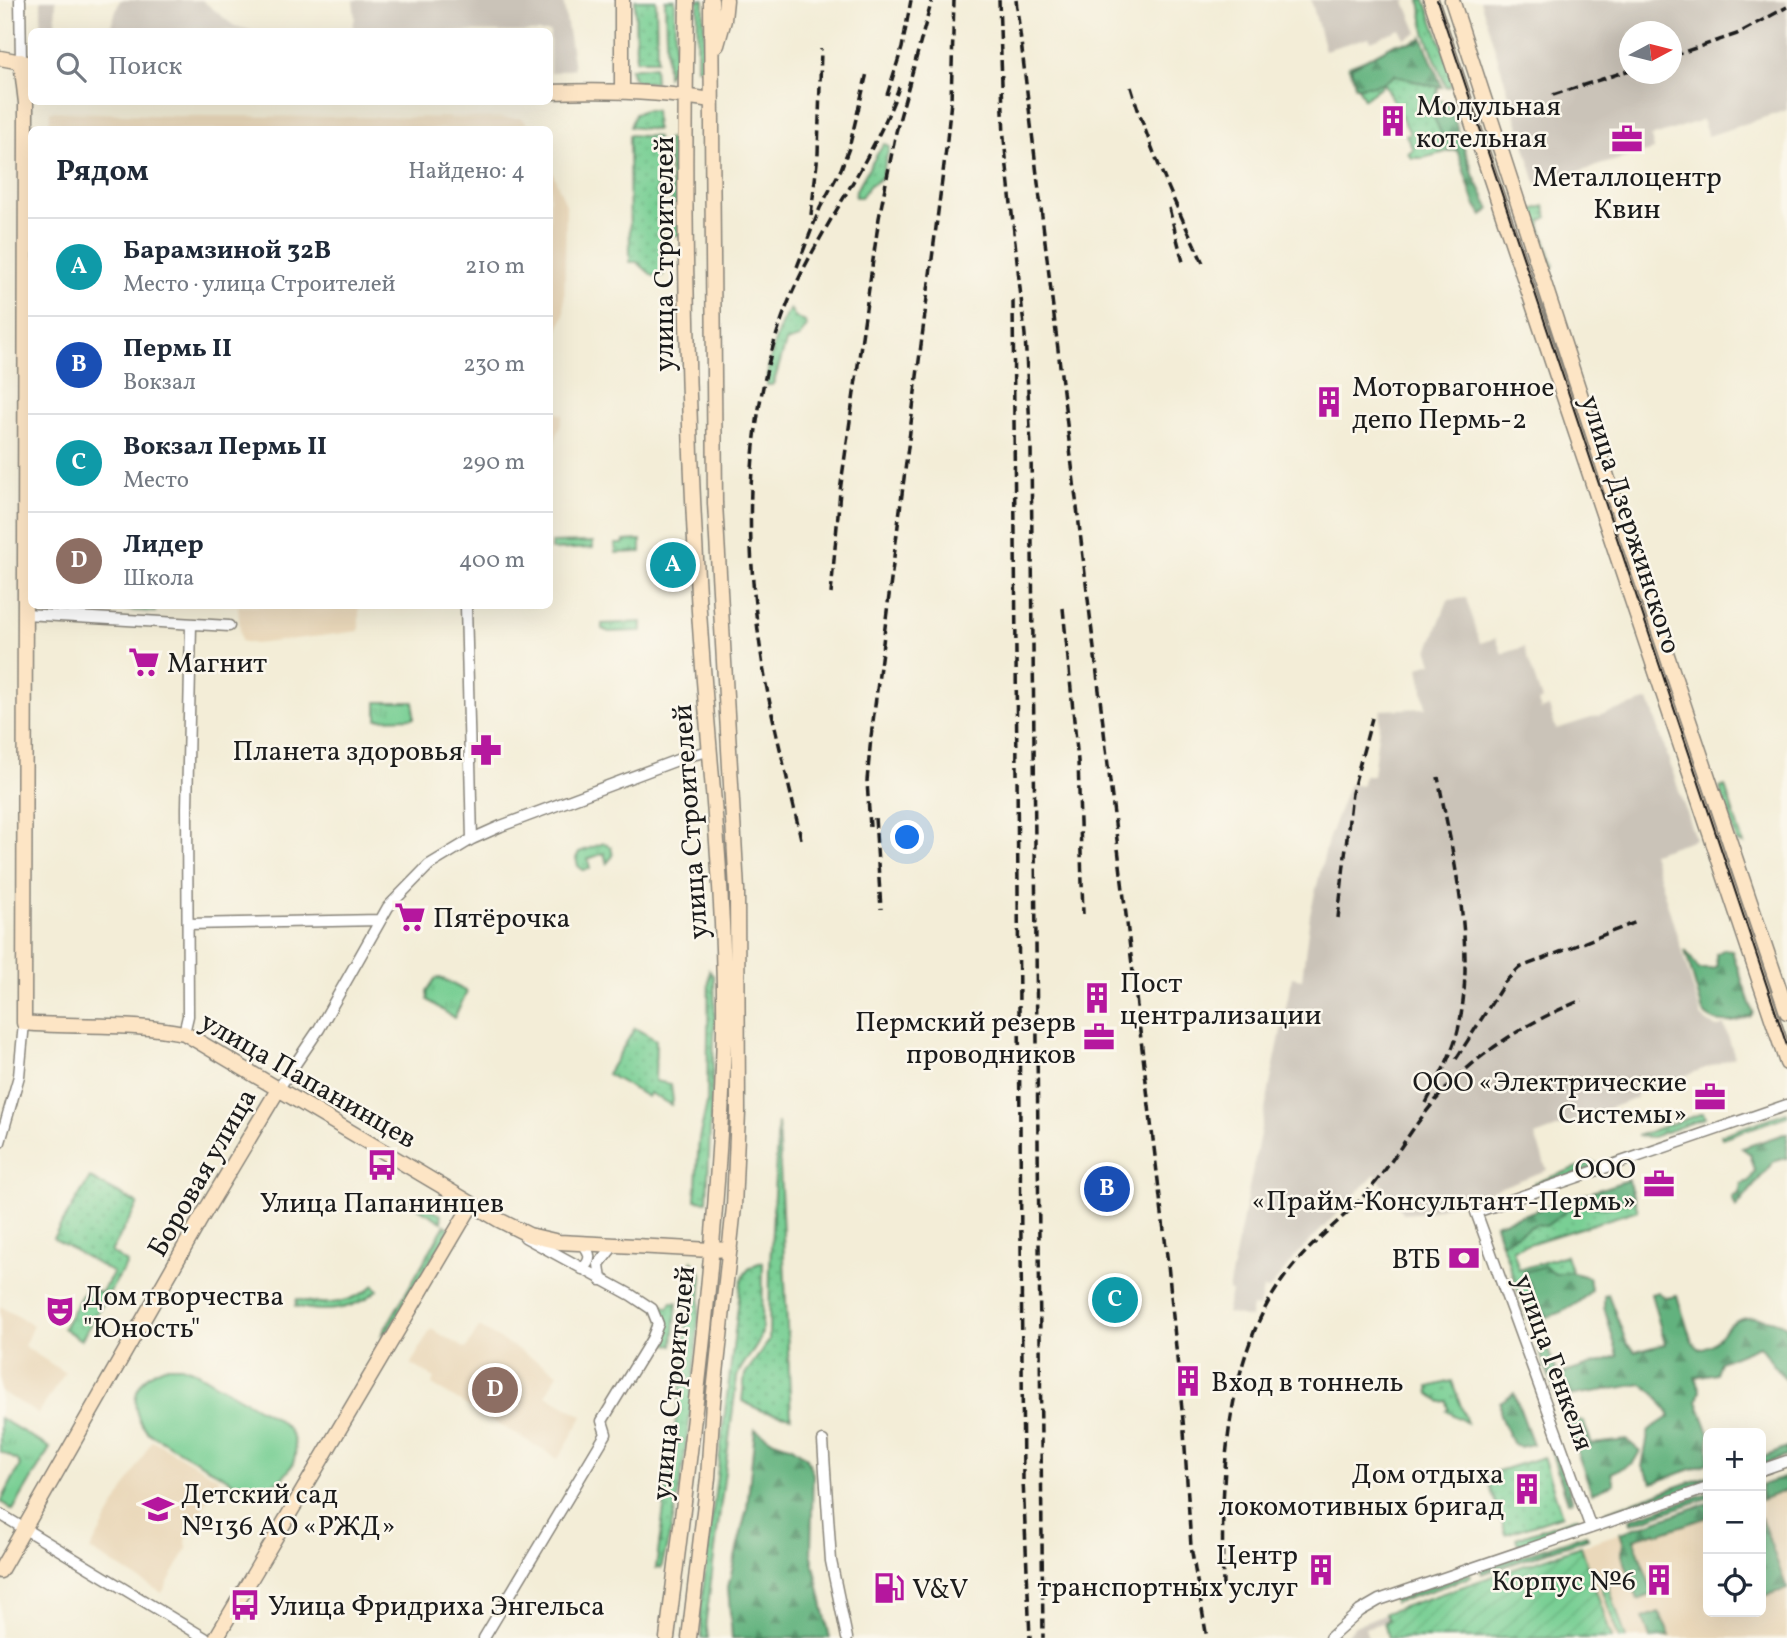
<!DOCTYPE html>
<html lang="ru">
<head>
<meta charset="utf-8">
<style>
	body { margin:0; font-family:Vollkorn,serif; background:#f2f2f3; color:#1f2937 }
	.controls { position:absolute; right:21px; bottom:21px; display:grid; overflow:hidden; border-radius:10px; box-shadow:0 7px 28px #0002 }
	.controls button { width:63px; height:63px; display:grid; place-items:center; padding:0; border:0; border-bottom:2px solid #e0e1e3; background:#fff; color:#1f2937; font:35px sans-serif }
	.compass { position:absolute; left:1619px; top:21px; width:63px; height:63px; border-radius:50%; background:#fff; box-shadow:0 7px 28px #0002; rotate:83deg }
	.you { position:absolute; left:908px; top:838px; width:24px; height:24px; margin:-18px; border:5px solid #fff; border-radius:50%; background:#1a73e8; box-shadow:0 0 0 10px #1a73e833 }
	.badge { display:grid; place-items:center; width:46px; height:46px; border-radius:50%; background:#0b8043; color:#fff; font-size:23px; font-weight:700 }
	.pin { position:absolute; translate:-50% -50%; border:4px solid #fff; box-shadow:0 2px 7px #0006 }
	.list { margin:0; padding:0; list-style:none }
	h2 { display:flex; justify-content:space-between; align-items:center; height:91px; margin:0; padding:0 28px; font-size:30px }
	h2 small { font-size:23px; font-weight:400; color:#747a83 }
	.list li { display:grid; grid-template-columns:46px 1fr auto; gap:21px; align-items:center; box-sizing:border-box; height:98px; padding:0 28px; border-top:2px solid #e0e1e3 }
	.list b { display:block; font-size:26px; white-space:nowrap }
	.list p { margin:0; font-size:23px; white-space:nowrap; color:#747a83 }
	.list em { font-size:23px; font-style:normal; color:#747a83 }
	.icon { flex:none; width:38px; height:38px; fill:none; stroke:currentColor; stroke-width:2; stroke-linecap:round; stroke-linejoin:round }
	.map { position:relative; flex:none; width:1787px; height:1638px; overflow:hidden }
	.search { position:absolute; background:#fff; box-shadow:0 7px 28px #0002; left:28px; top:28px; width:525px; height:77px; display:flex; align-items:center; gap:18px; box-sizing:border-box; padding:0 24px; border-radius:10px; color:#747a83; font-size:26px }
	.panel { position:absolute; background:#fff; box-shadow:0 7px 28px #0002; left:28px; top:126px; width:525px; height:483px; border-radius:10px }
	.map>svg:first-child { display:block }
	.built { fill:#ead8ba }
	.industrial { fill:#cac3b8; fill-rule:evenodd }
	.grass { fill:url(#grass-dots); stroke:#4a7658; stroke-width:2 }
	.forest { fill:url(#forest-firs); stroke:#3f674d; stroke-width:2 }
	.park { fill:url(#park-tufts); stroke:#4a7658; stroke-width:2 }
	.garden { fill:url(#garden-furrows); stroke:#4a7658; stroke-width:2 }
	.pitch { fill:#79cf94; stroke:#4a7658; stroke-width:2 }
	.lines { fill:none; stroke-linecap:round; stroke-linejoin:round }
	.street-casing { stroke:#88847a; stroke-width:13 }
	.secondary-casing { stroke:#88847a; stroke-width:17 }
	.street { stroke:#fff; stroke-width:10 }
	.secondary { stroke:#fde5c5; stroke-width:14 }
	.tram { stroke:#1c1c1c; stroke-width:2 }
	.rail { stroke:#1c1c1c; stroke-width:3.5; stroke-dasharray:10 5; stroke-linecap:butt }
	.labels { text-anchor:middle; stroke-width:5; stroke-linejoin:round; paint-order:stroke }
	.poi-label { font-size:28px; fill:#1c1c1c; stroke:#fbf7ec; text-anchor:start }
	.street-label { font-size:28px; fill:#1c1c1c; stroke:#fbf7ec }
</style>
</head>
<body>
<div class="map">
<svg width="1787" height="1638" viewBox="0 0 1787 1638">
	<defs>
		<pattern id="grass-dots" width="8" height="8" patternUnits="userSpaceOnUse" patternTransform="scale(1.75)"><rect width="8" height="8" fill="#79cf94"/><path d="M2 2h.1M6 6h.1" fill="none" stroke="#68b17f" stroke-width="1.8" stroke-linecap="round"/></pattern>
		<pattern id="forest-firs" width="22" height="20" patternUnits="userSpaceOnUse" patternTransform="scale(1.75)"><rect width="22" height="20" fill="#62b27e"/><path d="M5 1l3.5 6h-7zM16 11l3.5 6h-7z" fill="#509066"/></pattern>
		<pattern id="park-tufts" width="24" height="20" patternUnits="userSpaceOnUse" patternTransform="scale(1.75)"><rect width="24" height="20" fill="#79cf94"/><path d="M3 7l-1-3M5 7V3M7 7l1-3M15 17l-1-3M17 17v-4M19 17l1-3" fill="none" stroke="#68b17f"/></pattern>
		<pattern id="garden-furrows" width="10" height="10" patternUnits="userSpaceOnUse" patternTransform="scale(1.75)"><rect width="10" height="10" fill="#79cf94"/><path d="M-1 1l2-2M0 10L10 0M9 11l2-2" fill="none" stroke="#68b17f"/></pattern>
	</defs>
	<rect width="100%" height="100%" fill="#fbf7ec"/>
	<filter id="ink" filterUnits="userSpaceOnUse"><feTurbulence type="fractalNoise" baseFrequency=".0143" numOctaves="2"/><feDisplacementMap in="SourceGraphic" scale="14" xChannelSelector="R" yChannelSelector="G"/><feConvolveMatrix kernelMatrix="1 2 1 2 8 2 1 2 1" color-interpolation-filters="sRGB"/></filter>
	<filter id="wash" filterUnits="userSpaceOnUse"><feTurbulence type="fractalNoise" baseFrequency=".00686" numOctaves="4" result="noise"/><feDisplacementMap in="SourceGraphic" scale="28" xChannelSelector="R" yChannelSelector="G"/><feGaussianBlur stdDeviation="1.57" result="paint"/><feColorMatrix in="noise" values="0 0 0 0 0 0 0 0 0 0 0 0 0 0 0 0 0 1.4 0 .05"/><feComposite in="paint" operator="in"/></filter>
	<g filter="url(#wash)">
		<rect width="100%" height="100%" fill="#f3edd7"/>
		<path class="built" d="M50,111l127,5 345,2 9,11 -481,1z
			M550,166l16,39 -2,110 -14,41z
			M550,410l13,5 -13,43z
			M238,606h121v25l-104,13 -14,-3z
			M0,1306l33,19 -9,21 41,27 -27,41 -38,-23z
			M479,1327l79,46 -12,22 37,21 -25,43 -126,-74 3,-7 -24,-14 20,-35 35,20z
			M152,1440l67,38 -33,62 1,9 -25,44 -72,-43z
			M1787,1477v161h-399l-4,-16 4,-2 -3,-7 323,-110v109h53v-127z"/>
		<path class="industrial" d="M41,0h15l-1,28 -14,-2z
			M120,0h82l32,26 19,5h-144z
			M353,0h210l11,68 -24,5v-41l-198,-1 3,-13z
			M1311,0h97l-3,2 13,31 -14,5 -4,-9 -29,12 -2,-4 -44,13z
			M1480,0h307v110l-79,26 -6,-16 -51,17 3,13 -51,14 -66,22zM1630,32h42v42h-42z
			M1466,598l14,45 16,-5 6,16 22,-7 18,53 -4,2 3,8 8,-3 7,22 93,-29 46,139 -43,14 50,165 14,10 8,-3 11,32 -99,37 1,4 -102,38 12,34 -75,28 -45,14 -24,2 -28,-40 -80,83 -26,33 -6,-1 -4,19 -7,-1 -2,11 -24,-5 5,-21 -3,-1 64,-314 10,2 8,-65 18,-74 21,-56 13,2 2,-11h9l8,-65 45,-2 -7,-41 13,-4 -4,-12 20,-51z
			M1385,1613l3,8 -23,7 3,10h-24l11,-12z"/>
		<path class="grass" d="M635,0h21l1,60h-21z
			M665,0h10v65l-8,11z
			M698,0h6v68h-7z
			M1420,0h5l26,70v16l-5,1 -21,-55z
			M1422,38l17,48 -4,13 9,2 28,67 -5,8 -10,-27 -34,9h-11l-4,-5 5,-4 -7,-14 4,-2 -26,-49 -20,15 -16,-33z
			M654,66l1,16h-16l-6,-4 -3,-9z
			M644,110h11l1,20 -26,-3 5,-13z
			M629,135l28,2 -1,44 4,27 3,67 -10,1 -16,-14h-7z
			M667,139h13l1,96h-9l-1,-58z
			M883,144l5,1 1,3 -8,31 -11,6 -9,12h-6l1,-7z
			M1544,206l4,11 -7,4v6l13,39 -5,3 -17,-50 1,-9z
			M790,309l5,8 10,5 2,4 -8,12 -13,4 -12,40 -2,3h-5c-1,-19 11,-61 23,-76z
			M641,540v12l-25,1 -1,-9h8l1,-3z
			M593,542v6l-42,2v-7z
			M69,606h86v6z
			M642,622v9l-33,1 -7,-3v-5z
			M1725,786l18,58 -6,-2 -17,-54z
			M604,843l7,4 2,9 -6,7 -3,-10 -16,6 2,10 -7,1 -5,-4 -2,-8 3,-6z
			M709,970l5,7 1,40 -8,184 -12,-1 4,-61 8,-36z
			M635,1028l21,12 -1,41 16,3 2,17 -2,4 -21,-12 -2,4 -41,-23z
			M1787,1112v4l-65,22 -1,-3z
			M1703,1113l2,5 -53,19 -15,-1z
			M778,1122l13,295 -29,-6 -20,-10 3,-27 24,-33 1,-75z
			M1592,1162l8,3 -64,23 -2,-5z
			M90,1178l48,26 -27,48 16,11 -46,77 -18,-12 24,-42 14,7 12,-20 -60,-35z
			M1628,1180l10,30 -125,39 6,21 47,-15 6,18 17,4 2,13c-17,19 -38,25 -62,32l-34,-98z
			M412,1198l29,17 1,7 -32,-19z
			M445,1225l5,3 -62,103 -6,3z
			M692,1261l10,13c-7,96 -14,202 -41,294h-5l27,-201z
			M763,1262l-1,70c-3,18 -20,28 -25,45l-31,243 2,18h-6l-2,-23 41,-333c4,-11 10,-18 22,-20z
			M374,1285l4,5c-25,21 -53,24 -83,16l2,-7c27,8 55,5 77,-14z
			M637,1292l31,16 4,-6h5l-4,44 -14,-6c8,-28 -2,-32 -23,-46z
			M1452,1381l15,42 -20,-12 2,-1 -2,-9 -6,1 -11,-8 -1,-7z
			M1543,1457l19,58 -56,19 -19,-56 4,-5z
			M1578,1517l2,6 -62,21 -2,-6z
			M1470,1573l1,4 -77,26 -1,-4z
			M1606,1578l20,60h-7l-18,-53z"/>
		<path class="forest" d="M1422,37l20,50 -15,-2 -32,-10c-13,10 -23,12 -40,11l-4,-19 45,-24 23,-1z
			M1449,102l21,66 20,41 -7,7 -8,-12 -18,-54 -8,1 -18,-40z
			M1725,949l7,2 21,61 -2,4c-15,7 -37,11 -48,-4l-18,-62 14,19h14l4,-2 -1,-13z
			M1787,1133v25l-14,4 -37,46 -4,-11 7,-4 2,-9 8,-3 6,-10 -5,-17 -8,-6z
			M1628,1180l6,19 -28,9 -26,-3 -8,2 -26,19 -10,-2 -35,19 -6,-19z
			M1544,1266l11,8 13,-2 21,5 2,13c-12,14 -25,21 -43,27l-18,-24 -6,-21z
			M1658,1292l8,6 11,-2 15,46 8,7c23,-8 14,-10 29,-23 16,-14 41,-8 58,0v56l-28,-36 -39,16 -4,11 -21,4 5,13 -3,11 12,32 -1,30 -55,20 -11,-16 7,-37 21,-14 -15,-22 -13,-10 -85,14 -20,-53 8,-3 13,33 60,-19 -14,-49v-12l4,-1 19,50 8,8 30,-8 -14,-50z
			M1514,1393l19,51 -13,3 -8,-4 -12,-27v-14z
			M1567,1412l4,9h12l9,23 35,-4 13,11 -7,12 -22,10 3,11 -22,9 -29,-80z
			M755,1429l19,12 18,6 15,11 6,16 -2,77 19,87h-98l-4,-51 19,-79z
			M1787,1448v8l-26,9v-7z
			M1556,1449l17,52 -5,1 -17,-51z
			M1708,1476v7l-100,34 -2,-6z
			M1787,1477v13l-26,10v-15z
			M1708,1493v5l-77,26 -1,-5z
			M1708,1503v14l-51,17 -1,-2 -22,7 19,55 -16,6 -15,-46 1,-12 -3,-9z
			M1761,1517l26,72 -26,8z
			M1586,1534l2,4 -106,36 -2,-5z
			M1659,1612l11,24 -20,2 -7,-20z"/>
		<path class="park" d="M377,702h37v16l-37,1z
			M441,978l26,14 -13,26 -26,-18 -1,-9 8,-12z
			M0,1418l50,30 -37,62 -12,-8 19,-37 -2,-4 -18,-10z"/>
		<path class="garden" d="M1581,1546l31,92h-224l-4,-16 4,-2 -3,-7z"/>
		<path class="pitch" d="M168,1366h13l11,4c21,12 41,24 62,36 9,5 20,10 28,17 33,29 0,77 -44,62l-91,-53c-21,-27 -13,-56 21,-66z"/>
	</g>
	<g filter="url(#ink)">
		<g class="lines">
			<defs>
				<path id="street" d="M20,0l1,61
					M466,606l6,233
					M25,614l204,12
					M188,924l192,-4
					M184,1033l4,-17 -1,-208 4,-183
					M279,1088l40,-59 69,-122 41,-42 43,-26 29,-13 187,-70 21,-5
					M0,1142l19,-66 5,-53
					M582,1269c10,-9 9,-15 1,-25
					M601,1280l-2,-16 15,-19
					M823,1441l8,120 16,77
					M1761,1470l26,-9
					M0,1514l205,124
					M1591,1528l-115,-316 311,-107
					M484,1638l122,-204 -4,-13 50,-82 6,-15 -6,-15 -21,-14 -106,-58
					M1330,1638l30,-27 19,-11 329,-112"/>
				<path id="secondary" d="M622,0v92
					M1431,0l356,1063
					M1452,0l158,486 177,526
					M717,45l7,-25 2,-20
					M0,58l32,6
					M21,61l5,42 -2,920c53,5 107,-1 160,10l315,187 30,15 30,7 152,8 19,-1
					M550,92c53,-2 108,-1 161,8
					M0,1571l200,-351 79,-132
					M216,1638l256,-434
					M667,1638c25,-202 53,-404 57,-608 2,-145 -18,-291 -26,-436 -12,-198 -15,-396 -11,-594
					M689,1638l19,-160 5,-76 21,-195 4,-95 -1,-222 -22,-387 -4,-503"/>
			</defs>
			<use href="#street" class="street-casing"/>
			<use href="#secondary" class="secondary-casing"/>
			<use href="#street" class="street"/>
			<use href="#secondary" class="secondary"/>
			<path class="tram" d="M1437,0l350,1046"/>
			<path class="rail" d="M999,0l5,139 21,196 6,111 12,1192
				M1016,0l152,1264 16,167 7,116 16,91
				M1672,56l65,-22 50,-27
				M1131,87c18,61 45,119 72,176
				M887,95l15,-47 9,-48
				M1553,95l77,-25
				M1169,208l14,54
				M811,215l7,-61 3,-105
				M797,267l23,-59 21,-39 8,-21 18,-75
				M1013,300l10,1180 7,158
				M831,594l9,-103 39,-273 17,-86 36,-132
				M1063,608l15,153 5,153
				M875,818l6,91
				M870,827l-3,-46 4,-44 75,-588 5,-48 3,-101
				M801,839c-11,-51 -25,-103 -35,-155 -22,-127 -26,-265 24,-386 31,-73 83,-136 109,-211
				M1338,918l14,-125 20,-75
				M1456,1059l49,-77 14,-14 120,-47
				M1426,1103c12,-23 24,-45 31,-69 21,-81 -4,-177 -19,-257
				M1223,1588c-2,-106 -1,-238 71,-323 26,-31 61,-55 85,-87 19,-25 35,-53 56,-77 40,-47 90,-78 147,-101"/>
		</g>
	</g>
	<defs>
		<symbol id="building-bare" viewBox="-9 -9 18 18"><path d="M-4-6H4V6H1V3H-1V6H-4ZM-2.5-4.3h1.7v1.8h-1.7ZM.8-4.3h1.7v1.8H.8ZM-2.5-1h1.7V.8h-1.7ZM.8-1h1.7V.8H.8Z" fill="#b5179e" stroke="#fbf7ec" stroke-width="2.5" paint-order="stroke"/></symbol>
		<symbol id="office-bare" viewBox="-9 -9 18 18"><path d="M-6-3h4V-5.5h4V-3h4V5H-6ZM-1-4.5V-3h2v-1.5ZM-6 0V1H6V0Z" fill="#b5179e" stroke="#fbf7ec" stroke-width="2.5" paint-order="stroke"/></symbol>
		<symbol id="supermarket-bare" viewBox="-9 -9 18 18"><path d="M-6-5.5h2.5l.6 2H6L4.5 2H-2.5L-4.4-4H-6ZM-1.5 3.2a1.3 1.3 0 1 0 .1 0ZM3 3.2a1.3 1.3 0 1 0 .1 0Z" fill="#b5179e" stroke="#fbf7ec" stroke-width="2.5" paint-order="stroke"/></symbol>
		<symbol id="pharmacy-bare" viewBox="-9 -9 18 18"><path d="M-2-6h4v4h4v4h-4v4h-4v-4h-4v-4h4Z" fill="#b5179e" stroke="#fbf7ec" stroke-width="2.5" paint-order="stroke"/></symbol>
		<symbol id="bus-bare" viewBox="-9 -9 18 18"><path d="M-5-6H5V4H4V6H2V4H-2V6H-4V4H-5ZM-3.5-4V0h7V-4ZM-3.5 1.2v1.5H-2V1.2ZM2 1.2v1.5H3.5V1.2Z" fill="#b5179e" stroke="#fbf7ec" stroke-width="2.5" paint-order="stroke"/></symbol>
		<symbol id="bank-bare" viewBox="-9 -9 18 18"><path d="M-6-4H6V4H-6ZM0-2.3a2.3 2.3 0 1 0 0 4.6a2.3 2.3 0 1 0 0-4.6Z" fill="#b5179e" stroke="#fbf7ec" stroke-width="2.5" paint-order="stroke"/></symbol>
		<symbol id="theatre-bare" viewBox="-9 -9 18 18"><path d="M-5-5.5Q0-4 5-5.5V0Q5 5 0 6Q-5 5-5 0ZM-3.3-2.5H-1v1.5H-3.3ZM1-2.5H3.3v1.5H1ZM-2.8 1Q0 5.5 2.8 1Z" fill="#b5179e" stroke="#fbf7ec" stroke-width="2.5" paint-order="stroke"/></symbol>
		<symbol id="school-bare" viewBox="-9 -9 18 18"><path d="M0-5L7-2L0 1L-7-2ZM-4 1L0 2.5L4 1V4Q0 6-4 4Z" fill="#b5179e" stroke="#fbf7ec" stroke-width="2.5" paint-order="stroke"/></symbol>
		<symbol id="fuel-bare" viewBox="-9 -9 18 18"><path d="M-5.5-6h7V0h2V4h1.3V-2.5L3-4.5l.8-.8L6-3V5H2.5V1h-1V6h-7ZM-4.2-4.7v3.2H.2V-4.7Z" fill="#b5179e" stroke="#fbf7ec" stroke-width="2.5" paint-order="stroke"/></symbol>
	</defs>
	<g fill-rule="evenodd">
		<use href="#building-bare" x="1371" y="99" width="44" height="44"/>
		<use href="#office-bare" x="1605" y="117" width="44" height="44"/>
		<use href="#building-bare" x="1307" y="380" width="44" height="44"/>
		<use href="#supermarket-bare" x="122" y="640" width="44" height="44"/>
		<use href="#pharmacy-bare" x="464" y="728" width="44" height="44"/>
		<use href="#supermarket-bare" x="388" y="895" width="44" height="44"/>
		<use href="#building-bare" x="1075" y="976" width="44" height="44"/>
		<use href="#office-bare" x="1077" y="1015" width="44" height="44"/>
		<use href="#office-bare" x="1688" y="1075" width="44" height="44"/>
		<use href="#bus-bare" x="360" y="1143" width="44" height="44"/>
		<use href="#office-bare" x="1637" y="1162" width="44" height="44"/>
		<use href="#bank-bare" x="1442" y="1236" width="44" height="44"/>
		<use href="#theatre-bare" x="38" y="1289" width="44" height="44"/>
		<use href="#building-bare" x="1166" y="1359" width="44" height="44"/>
		<use href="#building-bare" x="1505" y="1467" width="44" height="44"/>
		<use href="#school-bare" x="136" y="1487" width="44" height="44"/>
		<use href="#building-bare" x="1299" y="1548" width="44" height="44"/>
		<use href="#building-bare" x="1637" y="1558" width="44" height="44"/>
		<use href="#fuel-bare" x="867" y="1566" width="44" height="44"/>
		<use href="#bus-bare" x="223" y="1583" width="44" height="44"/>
	</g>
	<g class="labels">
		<g class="poi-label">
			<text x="1416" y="115">Модульная<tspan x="1416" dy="32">котельная</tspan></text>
			<text x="1627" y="186" text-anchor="middle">Металлоцентр<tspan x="1627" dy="32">Квин</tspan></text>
			<text x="1352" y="396">Моторвагонное<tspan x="1352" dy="32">депо Пермь-2</tspan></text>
			<text x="167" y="672">Магнит</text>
			<text x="463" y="760" text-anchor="end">Планета здоровья</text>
			<text x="433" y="927">Пятёрочка</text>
			<text x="1120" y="992">Пост<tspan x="1120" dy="32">централизации</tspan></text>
			<text x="1076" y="1031" text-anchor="end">Пермский резерв<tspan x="1076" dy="32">проводников</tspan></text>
			<text x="1687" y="1091" text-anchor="end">ООО «Электрические<tspan x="1687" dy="32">Системы»</tspan></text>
			<text x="1636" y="1178" text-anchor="end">ООО<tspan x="1636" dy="32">«Прайм-Консультант-Пермь»</tspan></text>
			<text x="382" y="1212" text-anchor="middle">Улица Папанинцев</text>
			<text x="1441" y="1268" text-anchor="end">ВТБ</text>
			<text x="83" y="1305">Дом творчества<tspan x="83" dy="32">"Юность"</tspan></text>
			<text x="1211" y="1391">Вход в тоннель</text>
			<text x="1504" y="1483" text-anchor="end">Дом отдыха<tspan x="1504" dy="32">локомотивных бригад</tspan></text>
			<text x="181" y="1503">Детский сад<tspan x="181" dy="32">№136 АО «РЖД»</tspan></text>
			<text x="1298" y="1564" text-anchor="end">Центр<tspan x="1298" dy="32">транспортных услуг</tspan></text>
			<text x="1636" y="1590" text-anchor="end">Корпус №6</text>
			<text x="912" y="1598">V&amp;V</text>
			<text x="268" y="1615">Улица Фридриха Энгельса</text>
		</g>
		<g class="street-label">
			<text transform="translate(663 254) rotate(-90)" y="10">улица Строителей</text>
			<text transform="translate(1632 524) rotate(72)" y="10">улица Дзержинского</text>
			<text transform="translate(689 822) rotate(-94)" y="10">улица Строителей</text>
			<text transform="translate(309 1079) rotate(30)" y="10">улица Папанинцев</text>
			<text transform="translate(201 1172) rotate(-60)" y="10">Боровая улица</text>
			<text transform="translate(1555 1362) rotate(70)" y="10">улица Генкеля</text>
			<text transform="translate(672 1383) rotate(-84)" y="10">улица Строителей</text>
		</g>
	</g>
</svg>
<div class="controls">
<button>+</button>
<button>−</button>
<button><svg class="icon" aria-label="locate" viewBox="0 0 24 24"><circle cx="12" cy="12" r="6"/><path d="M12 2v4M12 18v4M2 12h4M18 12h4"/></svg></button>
</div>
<svg class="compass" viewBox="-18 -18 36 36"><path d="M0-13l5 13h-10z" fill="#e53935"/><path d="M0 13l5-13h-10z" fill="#747a83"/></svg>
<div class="you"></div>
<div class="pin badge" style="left:673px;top:565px;background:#0f9aa8">A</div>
<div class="pin badge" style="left:1107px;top:1189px;background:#1a4fb4">B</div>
<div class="pin badge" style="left:1115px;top:1300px;background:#0f9aa8">C</div>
<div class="pin badge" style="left:495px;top:1390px;background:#8d6e63">D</div>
<div class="search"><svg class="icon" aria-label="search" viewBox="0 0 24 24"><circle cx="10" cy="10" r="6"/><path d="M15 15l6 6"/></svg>Поиск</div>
<section class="panel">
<h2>Рядом<small>Найдено: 4</small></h2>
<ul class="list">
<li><span class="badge" style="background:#0f9aa8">A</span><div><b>Барамзиной 32В</b><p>Место · улица Строителей</p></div><em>210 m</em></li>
<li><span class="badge" style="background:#1a4fb4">B</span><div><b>Пермь II</b><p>Вокзал</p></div><em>230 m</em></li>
<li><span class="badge" style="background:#0f9aa8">C</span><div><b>Вокзал Пермь II</b><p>Место</p></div><em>290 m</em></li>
<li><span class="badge" style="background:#8d6e63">D</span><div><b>Лидер</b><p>Школа</p></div><em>400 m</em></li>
</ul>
</section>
</div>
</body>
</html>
